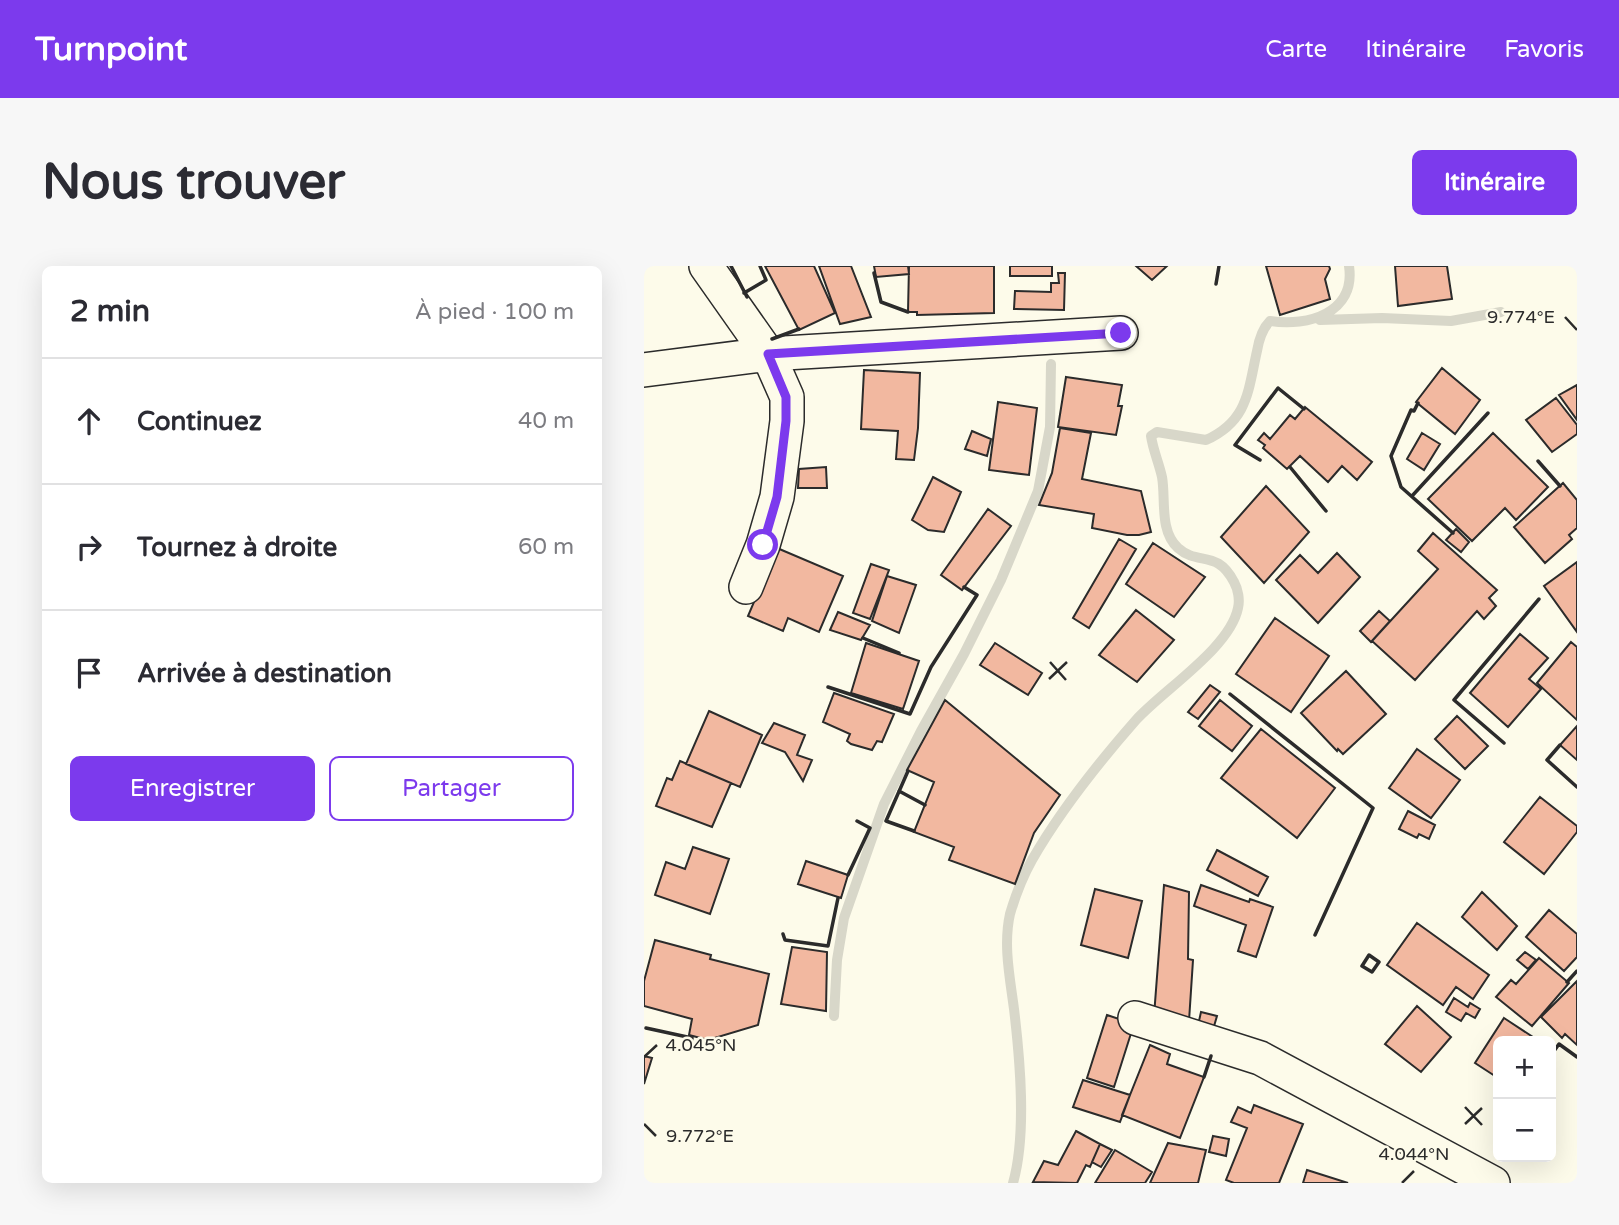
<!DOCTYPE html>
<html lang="fr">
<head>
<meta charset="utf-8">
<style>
	body { margin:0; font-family:"Varela Round",sans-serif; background:#f7f7f7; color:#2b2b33 }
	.controls { position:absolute; right:21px; bottom:21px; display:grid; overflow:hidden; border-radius:10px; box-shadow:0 7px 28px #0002 }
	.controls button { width:63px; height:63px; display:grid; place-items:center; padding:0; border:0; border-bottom:2px solid #e1e1e2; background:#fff; color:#2b2b33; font:35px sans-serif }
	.stop { position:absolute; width:21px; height:21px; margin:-16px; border:5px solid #7c3aed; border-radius:50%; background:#fff }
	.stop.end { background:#7c3aed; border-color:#fff; box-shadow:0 2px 7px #0008 }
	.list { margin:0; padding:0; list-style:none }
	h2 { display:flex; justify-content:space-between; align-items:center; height:91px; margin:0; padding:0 28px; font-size:30px }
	h2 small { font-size:23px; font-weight:400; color:#7c7c81 }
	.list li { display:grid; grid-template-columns:46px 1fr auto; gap:21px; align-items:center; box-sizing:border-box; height:126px; padding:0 28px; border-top:2px solid #e1e1e2 }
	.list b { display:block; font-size:26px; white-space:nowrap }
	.list em { font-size:23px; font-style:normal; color:#7c7c81 }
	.actions { display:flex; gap:14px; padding:21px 28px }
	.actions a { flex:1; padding:16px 0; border:2px solid #7c3aed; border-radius:10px; text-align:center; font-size:24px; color:#7c3aed }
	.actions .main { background:#7c3aed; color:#fff }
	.icon { flex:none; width:38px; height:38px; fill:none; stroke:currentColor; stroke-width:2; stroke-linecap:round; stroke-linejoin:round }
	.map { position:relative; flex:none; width:933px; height:917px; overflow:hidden; border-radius:10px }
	header { display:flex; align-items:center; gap:42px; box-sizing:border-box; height:98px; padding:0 35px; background:#7c3aed; color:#fff }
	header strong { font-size:33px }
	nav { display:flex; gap:38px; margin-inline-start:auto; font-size:24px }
	.intro { display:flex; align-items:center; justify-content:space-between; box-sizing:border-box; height:168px; padding:0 42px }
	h1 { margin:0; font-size:49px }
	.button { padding:18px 32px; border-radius:10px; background:#7c3aed; color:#fff; font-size:24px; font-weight:700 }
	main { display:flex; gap:42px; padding:0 42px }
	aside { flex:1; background:#fff; border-radius:10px; box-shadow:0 7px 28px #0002 }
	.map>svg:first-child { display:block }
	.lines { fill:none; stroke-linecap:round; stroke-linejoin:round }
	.stream { stroke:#d8d7c9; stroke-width:10 }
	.building { fill:#f2b8a0; stroke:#2b2b2b; stroke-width:2 }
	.minor-casing { stroke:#2b2b2b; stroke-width:36 }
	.minor { stroke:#fdfbea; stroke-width:33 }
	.wall { stroke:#2b2b2b; stroke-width:3.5 }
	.route { stroke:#7c3aed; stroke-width:9 }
	.ticks { fill:none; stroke:#2b2b2b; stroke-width:2.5 }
	.ticks-label { font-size:18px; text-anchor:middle; fill:#2b2b2b; stroke:#fdfbea; stroke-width:5; stroke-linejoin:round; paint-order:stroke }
</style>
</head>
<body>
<header>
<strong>Turnpoint</strong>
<nav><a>Carte</a><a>Itinéraire</a><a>Favoris</a></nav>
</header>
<div class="intro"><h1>Nous trouver</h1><a class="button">Itinéraire</a></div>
<main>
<aside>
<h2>2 min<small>À pied · 100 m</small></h2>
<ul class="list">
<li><svg class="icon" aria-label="ahead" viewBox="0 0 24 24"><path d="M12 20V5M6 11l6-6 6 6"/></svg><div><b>Continuez</b></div><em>40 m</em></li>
<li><svg class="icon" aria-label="right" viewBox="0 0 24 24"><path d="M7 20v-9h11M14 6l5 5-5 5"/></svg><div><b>Tournez à droite</b></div><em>60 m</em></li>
<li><svg class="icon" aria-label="arrive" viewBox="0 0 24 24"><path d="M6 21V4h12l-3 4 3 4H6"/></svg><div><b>Arrivée à destination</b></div></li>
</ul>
<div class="actions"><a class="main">Enregistrer</a><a>Partager</a></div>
</aside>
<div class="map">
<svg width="933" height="917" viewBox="0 0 933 917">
	<rect width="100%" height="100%" fill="#fdfbea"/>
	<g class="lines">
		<path class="stream" d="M676,54l62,-2 69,3 50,-9
			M190,750l3,-56 7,-42 40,-114 37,-73 43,-77 37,-74 37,-89 12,-64 1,-63
			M369,917c14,-49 7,-124 1,-174 -4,-31 -11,-64 -4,-95 5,-17 13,-38 22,-54 27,-47 68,-99 104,-140 27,-30 94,-72 102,-112 2,-8 0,-19 -4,-26 -17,-33 -36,-16 -56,-34 -19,-17 -12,-49 -16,-71 -3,-14 -9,-27 -11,-41l6,-4 49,8c42,-19 42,-49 51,-89 2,-12 5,-22 13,-30 38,6 86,-8 79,-55"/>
	</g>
	<path class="building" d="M121,0h49l21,47 -36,17z
		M175,0h32l20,51 -31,7z
		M230,0h34l1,8 -33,3z
		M265,0h85v47l-77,2v-3h-9z
		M366,0h42v10h-42z
		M492,0h31l-15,14z
		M622,0h63l1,3 -5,10 5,20 -50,16z
		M751,0h52l5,33 -54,7z
		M414,7h7l-1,37 -50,-1 1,-18 36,1v-9h8z
		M798,102l38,32 -25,34 -39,-32z
		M220,104l56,3 -2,55 -4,32 -18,-1 2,-28 -37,-2z
		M422,111l56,8 -4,21h4l-6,29 -58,-8z
		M933,119v35l-18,-25z
		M912,132l21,27v9l-25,18 -26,-32z
		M354,136l39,6 -8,67 -40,-5z
		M661,141l67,55 -15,18 -15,-14 -14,16 -28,-26 -13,13 -24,-21 2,-3 -7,-5 6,-7 6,6 20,-24 5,4z
		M416,162l31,5 -9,46 59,12 10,41 -12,3h-12l-35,-7 2,-14 -55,-9 13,-32z
		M328,165l19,8 -4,17 -22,-7z
		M778,167l18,11 -16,26 -17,-11z
		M849,167l55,54 -32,33 -11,-12 -33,33 -44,-42z
		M182,201l1,21h-29l1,-19z
		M289,211l28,15 -17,40 -16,-2 -16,-10z
		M919,217l14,17v28l-8,7 3,4 -27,24 -31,-36z
		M622,220l43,46 -45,51 -43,-46z
		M344,243l23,17 -49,64 -21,-15z
		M812,263l13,13 -8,10 -15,-12z
		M789,267l64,57 -8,8 7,8 -12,13 -7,-8 -62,69 -43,-39 66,-72 -20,-18z
		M475,273l17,10 -47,79 -16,-10z
		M509,277l52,34 -31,40 -48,-33z
		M133,282l66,28 -24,56 -31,-14 -5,13 -35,-15z
		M693,287l23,24 -42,46 -42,-43 24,-25 18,18z
		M933,296v70l-33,-46z
		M227,298l18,6 -19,49 -17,-6z
		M243,310l29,9 -17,48 -27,-12z
		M492,344l38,30 -37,42 -38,-27z
		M735,345l11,10 -19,21 -11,-11z
		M194,346l32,13 -9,15 -31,-10z
		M631,352l54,38 -38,56 -55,-38z
		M876,368l28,24 -19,21 12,10 -33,38 -38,-34z
		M927,376l6,5v73l-40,-37z
		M222,377l53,18 -16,48 -52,-16z
		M351,377l47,30 -14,22 -48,-30z
		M702,405l40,43 -43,40 -5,-5 -1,2 -36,-38z
		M566,419l10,7 -22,27 -10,-7z
		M190,427l60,21 -12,28 -5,-1 -5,9 -21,-6 -4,-3 3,-7 -27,-12z
		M301,434l115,95 -26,38 -19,51 -66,-24 5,-13 -40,-15 20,-50 -27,-12z
		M576,434l32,26 -20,25 -33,-25z
		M65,445l53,24 -22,52 -54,-23z
		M813,450l31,30 -23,23 -30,-30z
		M130,457l31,12 -8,20 15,5 -9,21 -18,-29 -23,-9z
		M933,460v34l-17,-15z
		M617,463l74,59 -38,50 -76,-60z
		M773,483l43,31 -29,38 -42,-30z
		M36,495l51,22 -19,44 -56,-21 11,-28 5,2z
		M896,531l37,29v6l-33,42 -40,-32z
		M764,545l27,14 -6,14 -10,-5 -2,4 -18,-9z
		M49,581l36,12 -19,55 -55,-19 11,-33 19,7z
		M573,584l51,27 -10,19 -51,-26z
		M162,595l42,14 -7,23 -43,-14z
		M520,619l25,7 -1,67 5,1 -4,61 -35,-5z
		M557,619l48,17 1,-3 23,8 -17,50 -18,-6 8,-26 -52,-19z
		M451,623l47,12 -14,57 -47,-13z
		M838,626l35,34 -20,24 -35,-33z
		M905,644l28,24v23l-13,14 -38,-34z
		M773,657l72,52 -16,24 -17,-12 -13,18 -56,-40z
		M11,674l56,15 -1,4 59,15 -11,51 -50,15 -19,-5 3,-16 -48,-13v-25z
		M148,681l35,5 -1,59 -45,-7z
		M881,686l11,8 -8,9 -11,-9z
		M895,692l30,25 -37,43 -36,-29 15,-17 5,4z
		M933,715v64l-12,-11 -3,4 -21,-21z
		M810,732l14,9 2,-4 10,6 -5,9 -9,-5 -5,8 -15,-9z
		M773,740l34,31 -30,35 -36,-28z
		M557,746l16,4 -5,17 -15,-3z
		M463,749l27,9 -20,63 -27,-9z
		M860,752l35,23h-41v37l-23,-15z
		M506,779l20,9 -3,10 37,13 -24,61 -58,-23z
		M0,790l8,2 -8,26z
		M439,814l47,15 -10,27 -47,-15z
		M610,839l49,19 -24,59h-45l-8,-3 21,-52 -16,-6 7,-15 13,6z
		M432,865l24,13 -10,23 -4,-2 -9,18 -44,-1 11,-21 14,4z
		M569,870l16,3 -3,17 -17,-4z
		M524,877l38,7 -8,33h-48z
		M456,878l12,6 -11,17 -9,-5z
		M471,884l37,22 -7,11h-50z
		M663,904l41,13h-45z"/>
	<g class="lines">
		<defs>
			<path id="minor" d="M62,0l62,88 19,43v24l-10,76 -14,48 -17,42
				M0,104l124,-16 353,-21
				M491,752l125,40 233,125"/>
		</defs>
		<use href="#minor" class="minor-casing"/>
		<use href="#minor" class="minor"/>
		<path class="wall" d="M87,0l16,31
			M230,7l7,29 27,10
			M572,18l3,-18
			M100,27l22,-13 -6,-14
			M128,73l27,-10
			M774,137l-4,8 -3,-1 -20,46 10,31 52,46
			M616,194l-25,-15 43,-57 26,21
			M894,195l22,25
			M646,201l36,44
			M768,230l76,-83
			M219,372l36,15
			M184,421l82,27 21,-47 46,-72 -13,-8
			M586,428l143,114 -58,127
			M860,477l-50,-43 85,-101
			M916,479l-13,15 30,27
			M264,505l-22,50 28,10
			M255,525l26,14
			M204,609l22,-47 -13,-7
			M139,668l2,6 43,6 10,-48
			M725,689l10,7 -7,10 -10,-6z
			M923,716l10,-11
			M2,762l46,10 -1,4
			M910,785l5,-7 18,13
			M560,811l7,-21"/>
	</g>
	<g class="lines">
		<path class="route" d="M119,279l14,-48 9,-76v-24l-18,-43 353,-21"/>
	</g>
	<path class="ticks" d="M921,51l12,13M406,396l16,18M405,413l18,-17M0,791l13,-12M821,841l17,18M0,858l12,12M821,858l17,-16M758,917l12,-12"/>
	<g class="ticks-label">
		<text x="877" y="57">9.774°E</text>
		<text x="57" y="785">4.045°N</text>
		<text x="56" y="876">9.772°E</text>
		<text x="770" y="894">4.044°N</text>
	</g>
</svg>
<div class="controls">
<button>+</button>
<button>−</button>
</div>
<div class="stop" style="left:119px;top:279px"></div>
<div class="stop end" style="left:477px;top:67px"></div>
</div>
</main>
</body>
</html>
